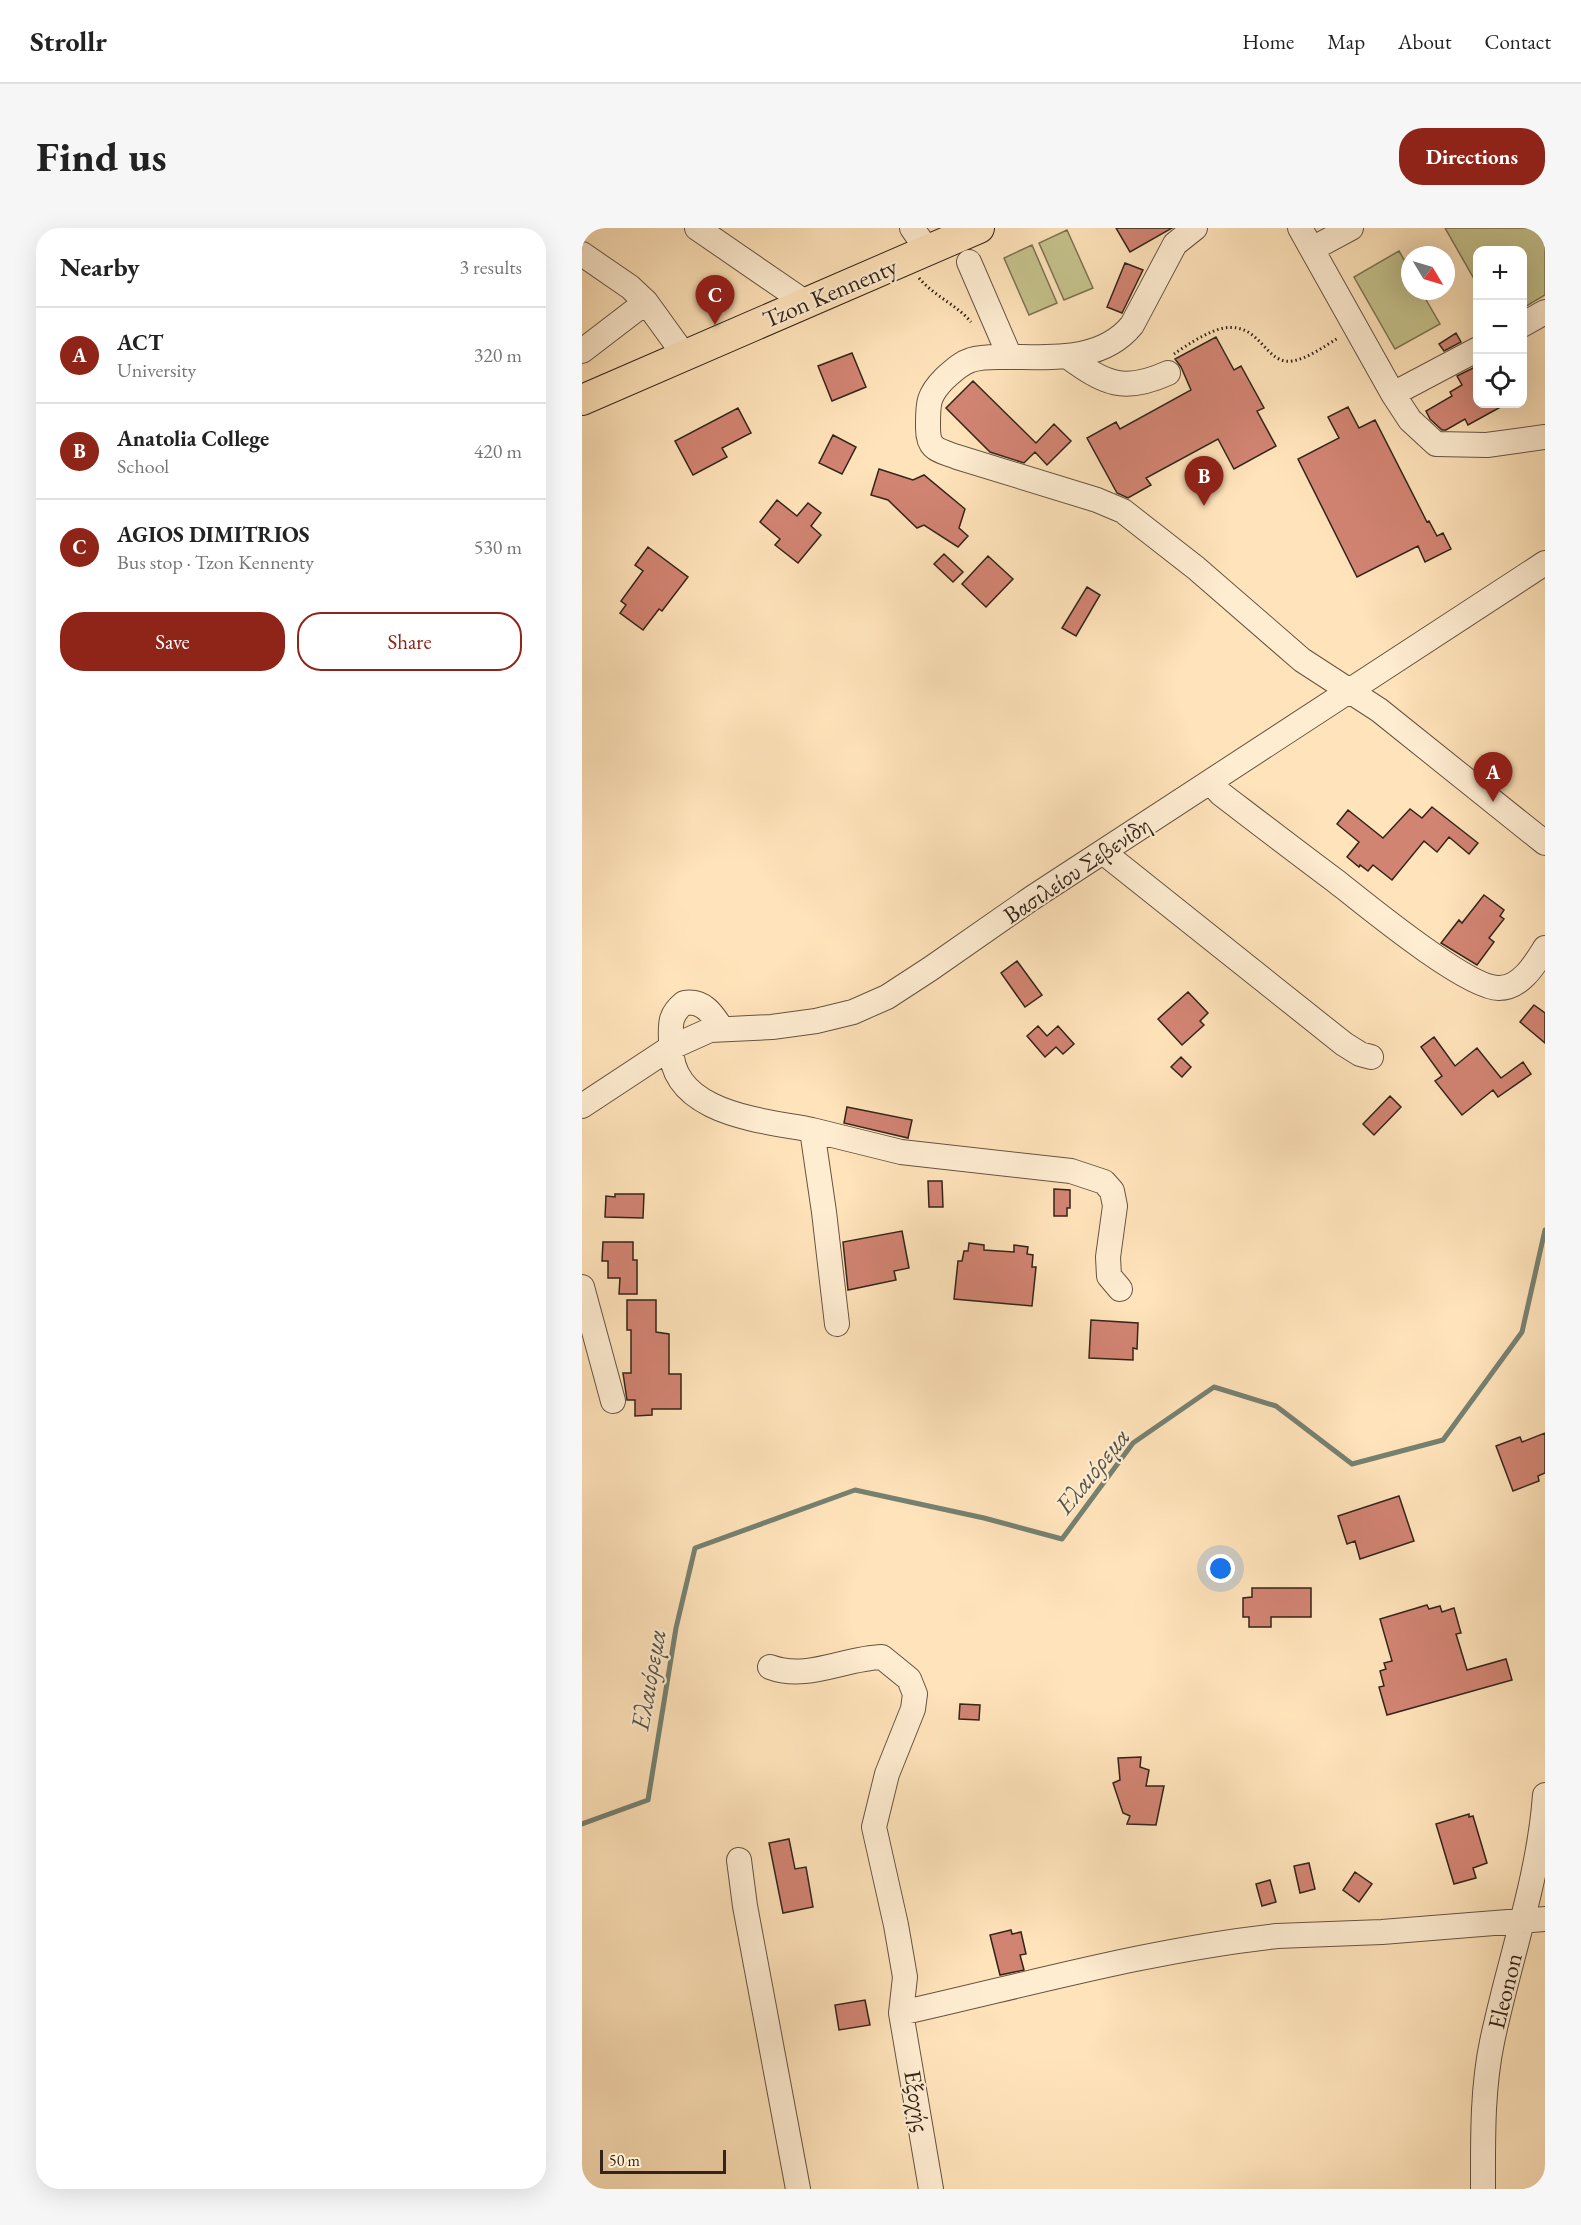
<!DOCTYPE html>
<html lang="en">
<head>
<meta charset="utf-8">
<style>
	body { margin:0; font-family:"EB Garamond",serif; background:#f6f6f6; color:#222 }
	.controls { position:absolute; right:18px; top:18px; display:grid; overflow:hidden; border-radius:12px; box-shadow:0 6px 24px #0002 }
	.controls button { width:54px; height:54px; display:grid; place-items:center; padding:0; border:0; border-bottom:2px solid #e0e0e0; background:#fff; color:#222; font:30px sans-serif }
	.compass { position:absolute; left:819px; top:18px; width:54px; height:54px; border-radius:50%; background:#fff; box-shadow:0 6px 24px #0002; rotate:128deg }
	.scale { position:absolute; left:18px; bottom:15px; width:126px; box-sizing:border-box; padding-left:6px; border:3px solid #33251a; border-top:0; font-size:16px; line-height:21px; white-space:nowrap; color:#33251a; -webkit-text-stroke:4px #ffedd2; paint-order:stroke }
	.you { position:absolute; left:639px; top:1341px; width:21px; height:21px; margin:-15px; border:4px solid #fff; border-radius:50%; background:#1a73e8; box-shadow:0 0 0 9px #1a73e833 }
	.badge { display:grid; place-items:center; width:39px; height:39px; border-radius:50%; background:#8f2418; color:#fff; font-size:20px; font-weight:700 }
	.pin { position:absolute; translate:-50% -50px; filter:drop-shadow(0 2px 3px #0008) }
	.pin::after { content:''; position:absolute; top:32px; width:21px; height:18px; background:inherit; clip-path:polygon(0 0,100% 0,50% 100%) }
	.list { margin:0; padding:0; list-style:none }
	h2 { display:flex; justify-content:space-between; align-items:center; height:78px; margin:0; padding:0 24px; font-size:26px }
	h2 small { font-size:20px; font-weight:400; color:#767676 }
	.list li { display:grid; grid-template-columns:39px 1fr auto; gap:18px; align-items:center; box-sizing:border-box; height:96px; padding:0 24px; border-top:2px solid #e0e0e0 }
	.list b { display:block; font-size:22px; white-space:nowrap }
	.list p { margin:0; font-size:20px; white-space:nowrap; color:#767676 }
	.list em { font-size:20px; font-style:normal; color:#767676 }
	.actions { display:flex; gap:12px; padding:18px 24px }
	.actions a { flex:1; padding:14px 0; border:2px solid #8f2418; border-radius:24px; text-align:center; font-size:21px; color:#8f2418 }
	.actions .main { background:#8f2418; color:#fff }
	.icon { flex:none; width:33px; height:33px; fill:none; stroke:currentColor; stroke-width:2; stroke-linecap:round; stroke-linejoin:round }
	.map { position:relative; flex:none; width:963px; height:1961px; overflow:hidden; border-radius:24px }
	header { display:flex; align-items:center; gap:36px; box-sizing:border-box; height:84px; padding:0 30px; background:#fff; border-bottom:2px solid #e0e0e0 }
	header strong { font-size:28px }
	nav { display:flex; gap:33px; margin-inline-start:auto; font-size:21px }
	.intro { display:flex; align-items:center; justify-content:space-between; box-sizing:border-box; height:144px; padding:0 36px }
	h1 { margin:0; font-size:42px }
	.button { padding:15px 27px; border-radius:24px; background:#8f2418; color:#fff; font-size:21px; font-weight:700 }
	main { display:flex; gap:36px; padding:0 36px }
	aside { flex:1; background:#fff; border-radius:24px; box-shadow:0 6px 24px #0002 }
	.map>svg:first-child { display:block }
	.green { fill:#c5c28c; stroke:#7c7453; stroke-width:1.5 }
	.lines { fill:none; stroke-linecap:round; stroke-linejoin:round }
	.stream { stroke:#758171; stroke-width:5 }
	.building { fill:#d28473; stroke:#33251a; stroke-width:1.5 }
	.minor-casing { stroke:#665442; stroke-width:26 }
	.major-casing { stroke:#33251a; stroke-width:32 }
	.path { stroke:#33251a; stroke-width:3; stroke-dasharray:1.5 3; stroke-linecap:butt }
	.minor { stroke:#ffedd2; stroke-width:24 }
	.major { stroke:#ffe3ba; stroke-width:30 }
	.labels { text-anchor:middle; stroke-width:4.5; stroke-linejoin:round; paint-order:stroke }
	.street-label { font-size:24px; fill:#33251a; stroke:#ffedd2 }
	.water-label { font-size:26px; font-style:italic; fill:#545346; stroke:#ffedd2 }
</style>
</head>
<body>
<header>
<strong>Strollr</strong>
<nav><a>Home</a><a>Map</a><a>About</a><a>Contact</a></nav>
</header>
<div class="intro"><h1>Find us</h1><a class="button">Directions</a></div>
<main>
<aside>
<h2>Nearby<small>3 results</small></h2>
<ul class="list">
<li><span class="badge">A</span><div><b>ACT</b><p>University</p></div><em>320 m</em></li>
<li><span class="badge">B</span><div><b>Anatolia College</b><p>School</p></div><em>420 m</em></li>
<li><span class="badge">C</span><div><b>AGIOS DIMITRIOS</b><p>Bus stop · Tzon Kennenty</p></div><em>530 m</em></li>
</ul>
<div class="actions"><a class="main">Save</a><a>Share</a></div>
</aside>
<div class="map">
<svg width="963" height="1961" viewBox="0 0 963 1961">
	<rect width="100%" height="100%" fill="#ffe3ba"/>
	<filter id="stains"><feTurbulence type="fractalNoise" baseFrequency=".00333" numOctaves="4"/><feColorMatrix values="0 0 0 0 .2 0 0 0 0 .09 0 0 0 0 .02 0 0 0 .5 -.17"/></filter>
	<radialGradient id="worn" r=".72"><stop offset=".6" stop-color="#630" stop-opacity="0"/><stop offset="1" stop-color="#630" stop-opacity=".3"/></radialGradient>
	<path class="green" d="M863,0h100v67l-22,13 -1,-58h-44l-1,34z
		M485,2l26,58 -29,12 -25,-57z
		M450,17l25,58 -28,12 -25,-57z
		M817,23l11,19v21h11l19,33 -45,25 -41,-72z"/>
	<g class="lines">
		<path class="stream" d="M0,1596l66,-24 28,-172 19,-80 160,-58 129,28 78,21 71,-96 81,-56 62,19 76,58 91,-24 79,-108 23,-102"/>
	</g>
	<path class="building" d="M534,0h56l-42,24z
		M543,35l18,7 -21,43 -15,-6z
		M874,105l5,9 -17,9 -5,-7z
		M634,109l18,33 7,-4 23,42 -7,3 19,35 -42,23 -16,-30 -72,39 5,7 -23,13 -11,-5 -30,-55 29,-16 4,7 71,-39 -10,-23 -6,-8z
		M270,125l14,34 -34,14 -14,-35z
		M893,139l3,4v33h28l-38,21 -3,-6 -19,11h-4l-12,-11 -4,-8 26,-15 -2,-4 12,-7 -5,-9z
		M391,153l63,62 18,-19 17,17 -24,24 -12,-13 -11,11 -34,-11 -44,-44z
		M766,179l11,21 16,-8 52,102 2,-1 8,15 6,-3 8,16 -26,13 -7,-16 -61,31 -59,-118 41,-21 -11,-21z
		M156,180l13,25 -29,15 5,9 -34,18 -18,-34z
		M251,207l23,12 -14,27 -23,-11z
		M297,241l34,11 11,-5 41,34 -6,19 9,8 -10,11 -34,-22 -7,3 -29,-28 -17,-5z
		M195,272l20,16 11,-13 13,10 -10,13 10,9 -23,28 -23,-18 5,-6 -20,-17z
		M66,319l40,30 -26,34 -3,-2 -16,21 -23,-17 6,-8 -5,-4 22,-30 -8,-6z
		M362,326l19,18 -10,10 -19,-18z
		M406,328l25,23 -27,28 -24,-23z
		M505,359l13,8 -24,41 -14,-8z
		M850,579l46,36 -9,11 -20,-17 -12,15 -13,-11 -32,39 -19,-15 -5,6 -8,-6 -1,2 -12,-10 12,-15 -22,-18 11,-14 35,28 27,-29 12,9z
		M902,667l20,15 -4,6 4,3 -15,19 5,4 -17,23 -36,-22 18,-23 3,3z
		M435,733l25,34 -17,12 -24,-34z
		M606,764l20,21 -8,8 4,4 -22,20 -24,-26z
		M952,777l11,8v30l-25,-21z
		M456,798l9,10 11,-10 16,18 -11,10 -7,-7 -11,10 -18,-21z
		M852,809l21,29 22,-18 24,30 22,-16 8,12 -33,23 -5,-7 -31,25 -27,-34 7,-5 -21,-29z
		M599,829l10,10 -9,10 -11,-10z
		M808,868l11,11 -27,28 -11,-11z
		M265,879l65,13 -4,18 -64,-15z
		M346,953h14l1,26h-14z
		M472,961l16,1v18h-3v8h-13z
		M33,966h29l-1,24 -38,-1 1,-21 9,1z
		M320,1003l7,37 -15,3 2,9 -48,10 -5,-48z
		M21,1014h30v18h4v34h-18l1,-16h-12v-17h-6z
		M387,1015l15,2v5l30,2v-7l14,2 -1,7 6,1 -1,12h4l-4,39 -78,-7 4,-38h4l2,-10h4z
		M45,1072h29v32l13,2v40h12v35h-29v6l-17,1v-16h-8l-4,-27h8v-43h-4z
		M509,1092l47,3 -1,26 -4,-1v12l-44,-2z
		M963,1205v40l-7,3 1,5 -26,10 -17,-45 24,-9 2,5z
		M817,1268l15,45 -54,18 -5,-18 -8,3 -9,-28z
		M670,1360h59v29h-40v10h-22v-10h-6v-19l9,-1z
		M845,1377l2,4 11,-3 2,6 12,-4 7,25 -5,1 11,36 39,-11 6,21 -125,35 -8,-28 5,-1 -4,-15 6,-2 -2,-6 8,-2 -12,-42z
		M378,1476l20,1 -1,15 -20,-1z
		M559,1529l-1,10 9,3 -3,16h18l-8,39 -29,-1 3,-8 -7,-3 -10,-30 7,-3 -2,-22z
		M887,1586v3l4,-1 14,47 -14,5 3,10 -22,6 -18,-60z
		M207,1611l6,30 11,-2 7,40 -30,6 -14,-70z
		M727,1635l6,26 -15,4 -6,-27z
		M773,1644l17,12 -13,18 -16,-12z
		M688,1652l6,22 -14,4 -6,-22z
		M429,1702l1,4 9,-2 5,22 -6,1 4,15 -24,5 -10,-40z
		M283,1772l5,25 -31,5 -4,-25z"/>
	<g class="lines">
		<defs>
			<path id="minor" d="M115,0l109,75
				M330,0l16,23
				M613,0l-20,16 -43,81c-30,37 -81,32 -124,32 -12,0 -25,-1 -37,3 -10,3 -18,11 -26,18 -18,18 -17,26 -17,50 0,22 10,22 29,29l140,43 26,11 73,57 106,92 77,50 166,133
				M718,0l93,166 17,26 26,24 51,1 58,-8
				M730,21l39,-21
				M0,26l48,33 16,15 39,54
				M387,34l41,95
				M940,97l23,-13
				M0,123l64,-49
				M485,128c38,28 57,37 101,17
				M811,166l85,-45
				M628,554l11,12c38,29 77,59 116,88 29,23 131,107 162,106 22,0 36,-24 46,-40
				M521,624l241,192 16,10 11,3
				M140,801c-10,-16 -19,-29 -38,-26 -16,13 -13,22 -13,41 -2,70 90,76 141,86l12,82 13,112
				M0,878l88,-58 40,-18 62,-3 44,-6 37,-9 34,-15 43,-28 102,-71 513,-335
				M230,902l89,22 170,19 33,11 8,9 3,15 -7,51 1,19 11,13
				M0,1059l31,114
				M188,1439c37,14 74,-9 112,-10l27,22 6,15 -2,15 -26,65 -13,53 22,98 9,52 -4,36 30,176
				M157,1632l6,46 53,283
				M319,1785c125,-28 248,-63 376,-77l105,-4 163,-13
				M901,1961c0,-49 -1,-99 9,-147 17,-82 47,-163 53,-247"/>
			<path id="major" d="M0,172l397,-172"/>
		</defs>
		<use href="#minor" class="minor-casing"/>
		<use href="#major" class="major-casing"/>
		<path class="path" d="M337,50c15,18 38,27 52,44
			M592,126c13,-9 34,-23 50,-26 37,-6 41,37 68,33 15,-2 33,-15 46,-23"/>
		<use href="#minor" class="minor"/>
		<use href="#major" class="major"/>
	</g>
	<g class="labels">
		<g class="street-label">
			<text transform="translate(248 65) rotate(-23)" y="8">Tzon Kennenty</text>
			<text transform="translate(495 642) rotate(-34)" y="8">Βασιλείου Σεβενίδη</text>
			<text transform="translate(923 1763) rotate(-76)" y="8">Eleonon</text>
			<text transform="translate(335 1873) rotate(81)" y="8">Εξοχής</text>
		</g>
		<g class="water-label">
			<text transform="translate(510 1243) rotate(-51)" y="9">Ελαιόρεμα</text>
			<text transform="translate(66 1452) rotate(-80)" y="9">Ελαιόρεμα</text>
		</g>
	</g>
	<rect width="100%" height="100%" filter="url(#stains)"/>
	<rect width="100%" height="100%" fill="url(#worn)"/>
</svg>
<div class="controls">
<button>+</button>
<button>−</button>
<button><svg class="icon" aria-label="locate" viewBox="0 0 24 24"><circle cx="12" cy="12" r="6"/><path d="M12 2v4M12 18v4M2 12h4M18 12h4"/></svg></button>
</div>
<svg class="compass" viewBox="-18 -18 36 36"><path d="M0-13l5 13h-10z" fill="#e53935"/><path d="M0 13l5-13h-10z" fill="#767676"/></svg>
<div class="scale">50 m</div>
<div class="you"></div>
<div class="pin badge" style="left:911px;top:574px">A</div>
<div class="pin badge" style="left:622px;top:278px">B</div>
<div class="pin badge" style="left:133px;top:97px">C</div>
</div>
</main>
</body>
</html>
